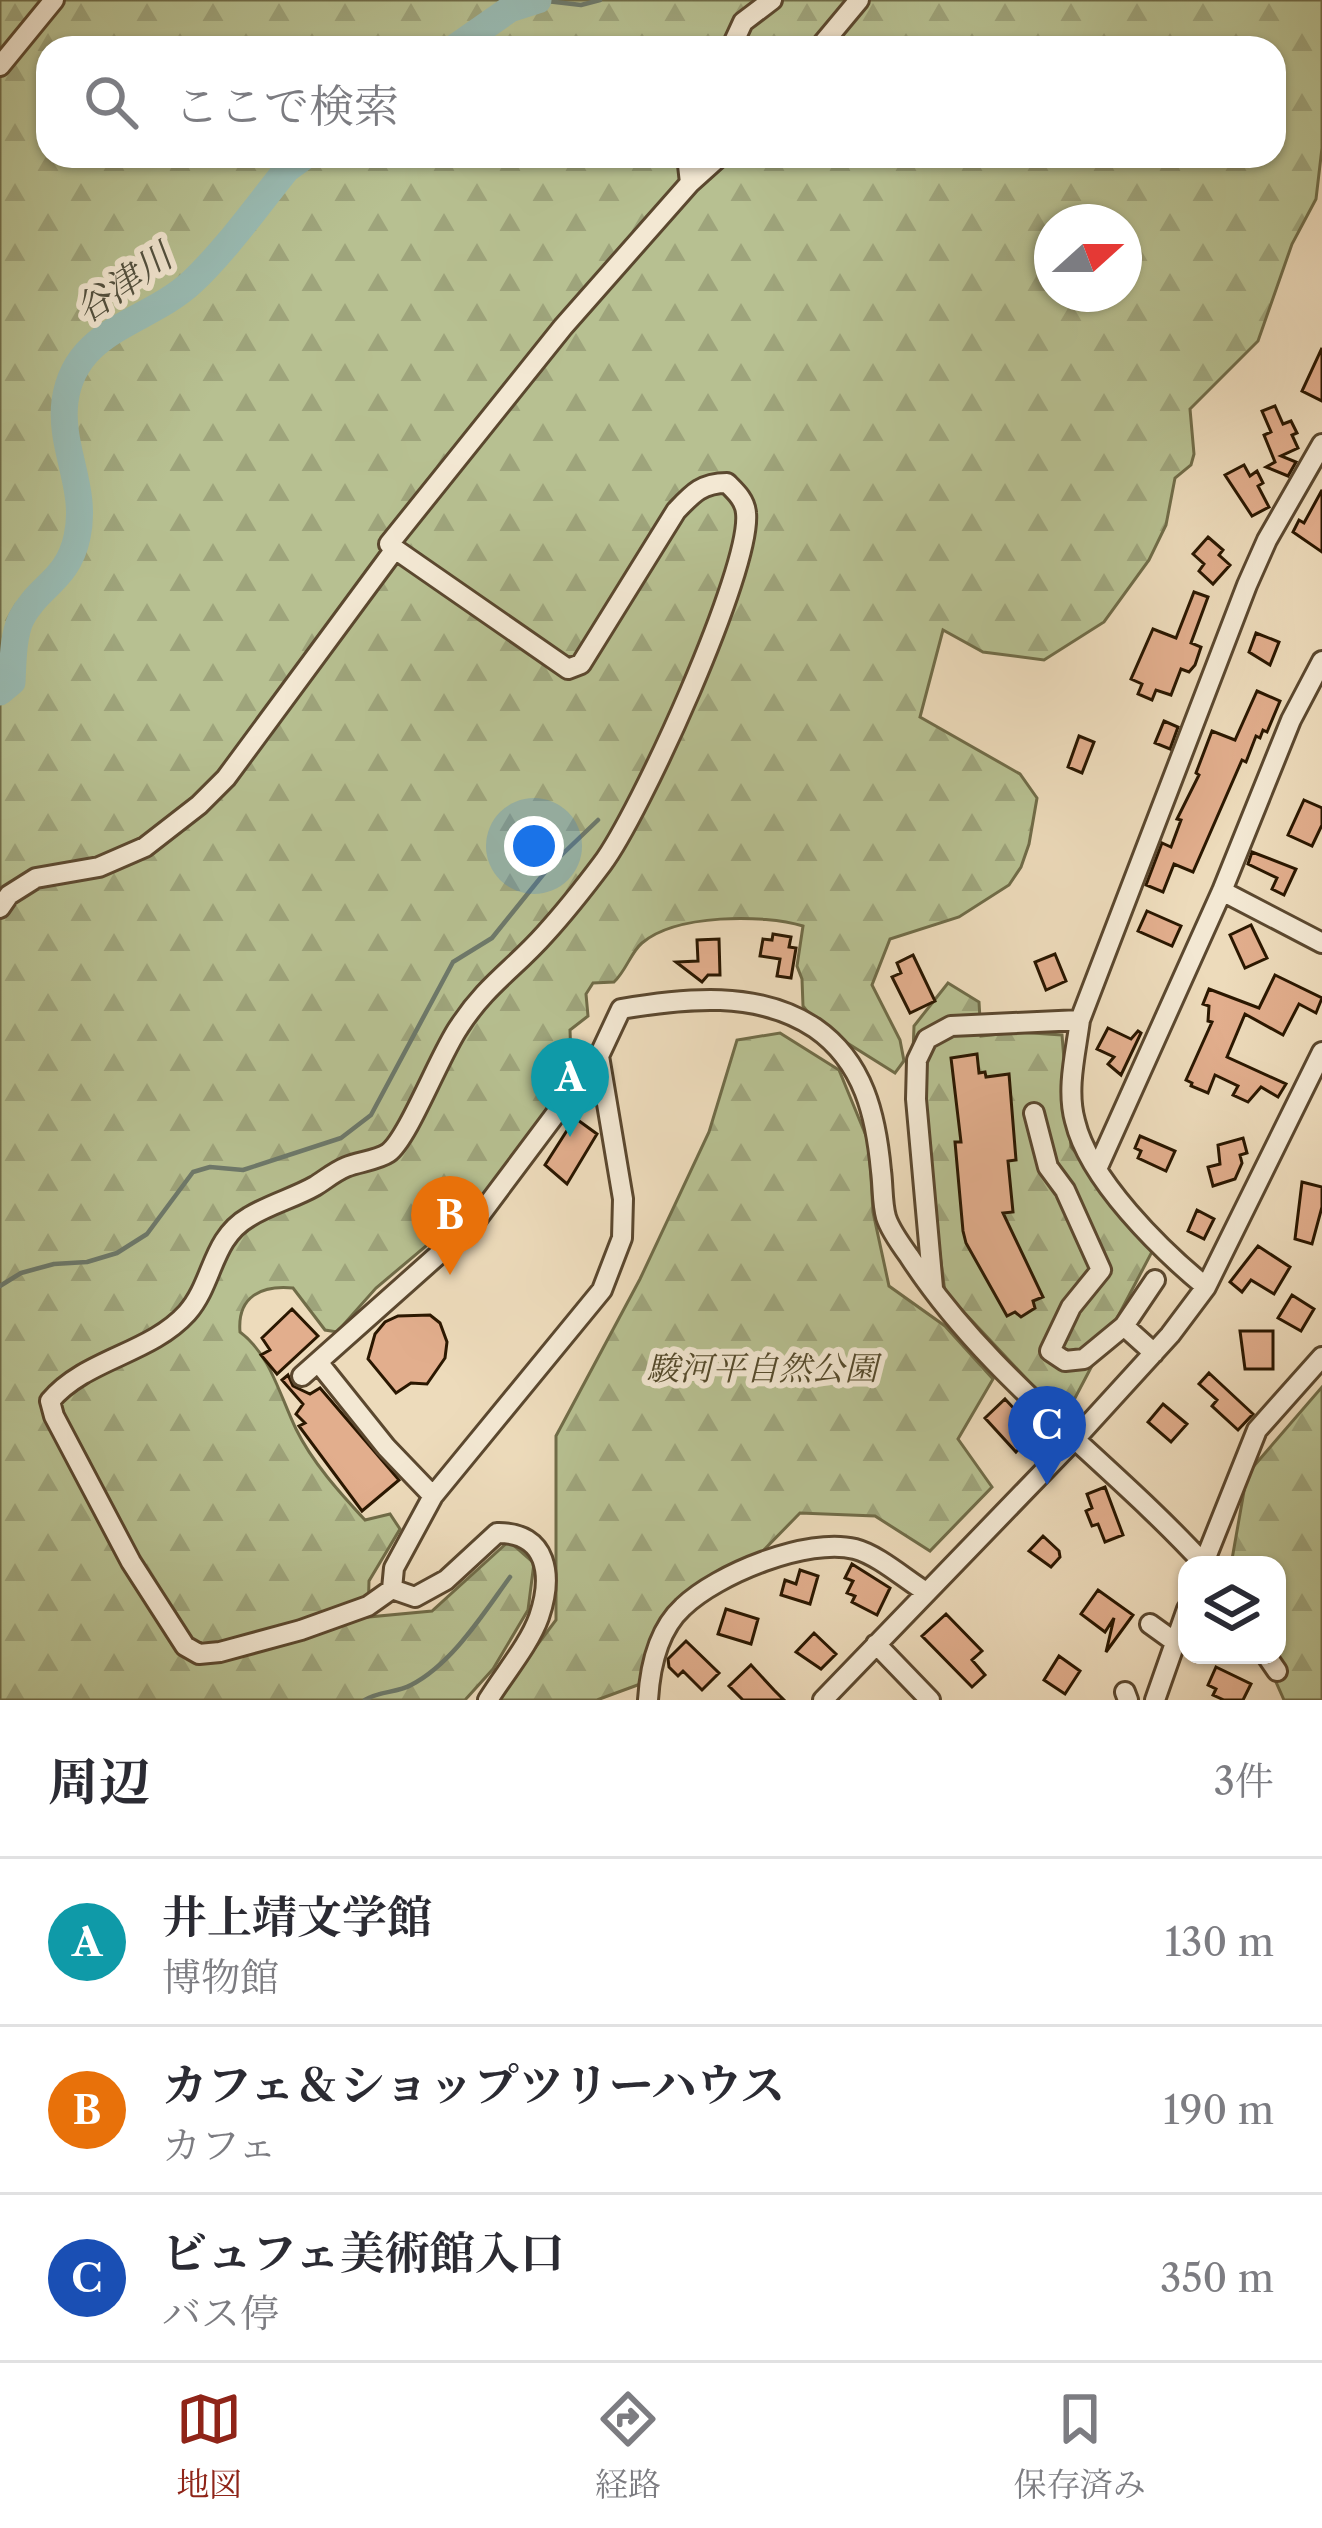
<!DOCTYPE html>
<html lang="ja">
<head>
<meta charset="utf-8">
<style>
	body { margin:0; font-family:"Libre Caslon Text","Noto Serif JP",serif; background:#f2f2f3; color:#2b2b33 }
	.controls { position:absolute; right:36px; bottom:36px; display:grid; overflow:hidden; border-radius:24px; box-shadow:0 3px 9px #0004 }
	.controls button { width:108px; height:108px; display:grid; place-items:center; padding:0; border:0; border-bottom:3px solid #e1e1e2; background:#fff; color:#2b2b33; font:60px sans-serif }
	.compass { position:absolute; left:1034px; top:204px; width:108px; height:108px; border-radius:50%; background:#fff; box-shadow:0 3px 9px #0004; rotate:69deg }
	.you { position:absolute; left:534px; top:846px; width:42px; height:42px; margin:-30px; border:9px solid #fff; border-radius:50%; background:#1a73e8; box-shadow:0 0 0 18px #1a73e833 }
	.badge { display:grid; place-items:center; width:78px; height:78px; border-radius:50%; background:#8f2418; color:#fff; font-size:39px; font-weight:700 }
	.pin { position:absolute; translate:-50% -99px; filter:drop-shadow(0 3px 6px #0008) }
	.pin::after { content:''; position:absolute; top:63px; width:42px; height:36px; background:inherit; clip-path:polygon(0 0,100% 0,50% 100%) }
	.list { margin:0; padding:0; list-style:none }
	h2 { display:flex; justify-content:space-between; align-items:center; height:156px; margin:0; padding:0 48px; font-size:51px }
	h2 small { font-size:39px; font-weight:400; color:#7c7c81 }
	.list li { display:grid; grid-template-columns:78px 1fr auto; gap:36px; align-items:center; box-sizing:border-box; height:168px; padding:0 48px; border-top:3px solid #e1e1e2 }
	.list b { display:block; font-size:45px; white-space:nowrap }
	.list p { margin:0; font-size:39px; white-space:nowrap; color:#7c7c81 }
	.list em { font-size:39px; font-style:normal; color:#7c7c81 }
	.icon { flex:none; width:66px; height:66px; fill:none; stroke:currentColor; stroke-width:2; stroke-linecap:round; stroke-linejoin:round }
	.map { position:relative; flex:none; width:1322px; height:1700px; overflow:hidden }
	.search { position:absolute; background:#fff; box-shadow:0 3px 9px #0004; left:36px; right:36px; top:36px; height:132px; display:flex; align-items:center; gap:30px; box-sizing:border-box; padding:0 42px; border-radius:36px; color:#7c7c81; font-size:45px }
	.sheet { height:660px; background:#fff }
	nav { display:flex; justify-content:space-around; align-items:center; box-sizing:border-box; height:168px; border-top:3px solid #e1e1e2; background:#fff; font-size:33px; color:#7c7c81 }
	nav a { display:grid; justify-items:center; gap:6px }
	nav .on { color:#8f2418 }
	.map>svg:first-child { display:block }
	.forest { fill:url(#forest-firs); stroke:#706c48; stroke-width:3; fill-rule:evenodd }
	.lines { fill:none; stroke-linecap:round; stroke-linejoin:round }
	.stream { stroke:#6d796b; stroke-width:4.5 }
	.river { stroke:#99bbb3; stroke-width:27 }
	.building { fill:#e2ae8d; stroke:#2a1700; stroke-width:3 }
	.minor-casing { stroke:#5b482f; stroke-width:24 }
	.minor { stroke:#f3e8d3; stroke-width:18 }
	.labels { text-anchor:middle; stroke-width:12; stroke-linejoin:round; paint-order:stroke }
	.park-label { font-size:33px; font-style:italic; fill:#544a2c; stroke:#f3e8d3 }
	.water-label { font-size:36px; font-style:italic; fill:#51503f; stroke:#f3e8d3 }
</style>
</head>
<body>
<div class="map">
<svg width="1322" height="1700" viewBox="0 0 1322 1700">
	<defs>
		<pattern id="forest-firs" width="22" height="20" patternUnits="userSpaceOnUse" patternTransform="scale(3)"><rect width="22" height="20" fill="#b7c091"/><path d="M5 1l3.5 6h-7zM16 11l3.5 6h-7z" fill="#9ea47b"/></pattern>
	</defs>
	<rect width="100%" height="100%" fill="#eddbbb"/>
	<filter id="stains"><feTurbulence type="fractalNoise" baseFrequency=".00167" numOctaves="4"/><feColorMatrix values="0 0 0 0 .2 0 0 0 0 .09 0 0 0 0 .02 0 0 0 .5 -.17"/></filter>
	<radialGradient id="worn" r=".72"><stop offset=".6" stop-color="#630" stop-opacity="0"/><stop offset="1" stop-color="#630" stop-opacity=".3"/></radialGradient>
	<path class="forest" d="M0,0h1322v148l-6,51 -24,45 -34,97 -68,68 4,45 -3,11 -16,13 -9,47 -17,35 -45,62 -60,38 -61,-8 -40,-22 -23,87 100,57 17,24 -8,46 -8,23 -12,18 -50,32 -69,22 -18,46 28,55 4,21 -9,12 -78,-49 -14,-18 -1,-27 -5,-13 6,-40c-40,-12 -127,-12 -161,17 -11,9 -16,28 -28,39l-21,1 -7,11 2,22 -18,14 1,29 -25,51 -38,56 -26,33 -106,89 -39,44 -12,-2 -32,-42c-31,-3 -56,8 -53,44 30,22 40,64 56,97 16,33 44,64 69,91l25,-6 10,15 -31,52 -1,36 64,-6 77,-70 25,22 -6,47 -35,59 -28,31h-465zM48,48h1226v108h-1226zM1052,222h72v72h-72z
		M948,983l31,19 2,34 36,-4 45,3 9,112 83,101 -88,167 -32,-28 -89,-95 -32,-239 1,-27z
		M780,1033l59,37 30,73 4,69 16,74 56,40 48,53 -35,60 34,48 -62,64 -55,-35 -75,-3 -46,47 -44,23 -55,59 -12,41 -46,17h-101l60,-80v-184l84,-157 69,-147 28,-92z
		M1322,1387v313h-38l-20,-45h13v-90h-46l16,-91z"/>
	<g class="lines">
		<path class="stream" d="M538,0l43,5 19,-5
			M0,1286l21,-13 33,-9 33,-2 30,-9 30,-19 46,-62 17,-5 33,3 98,-32 30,-23 82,-153 39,-24 58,-72 48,-46
			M365,1700c14,-9 32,-7 46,-15 41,-21 72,-71 99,-108"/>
		<path class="river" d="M454,48l56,-39 28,-9
			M0,692l12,-10c1,-20 1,-46 9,-63 17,-33 47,-39 56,-82 11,-49 -18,-89 -12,-136 10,-73 82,-77 127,-119 35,-33 65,-76 95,-113l18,-13"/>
	</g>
	<path class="building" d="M1322,348v53l-20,-10z
		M1275,406l8,18 8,-3 6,12 -5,2 6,13 -17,8 15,6 -8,14 -22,-9 9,-5 -11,-27 7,-3 -9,-21z
		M1244,465l6,11 7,-5 6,12 -5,3 11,21 -17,9 -27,-41z
		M1322,490v62l-29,-20 6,-12 5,3z
		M1208,537l15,13 -4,5 11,10 -17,19 -14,-13 5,-7 -11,-10z
		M1194,592l14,5 -17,46 10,4 -6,18 -6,7 -8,-3 -10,26 -15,-5 -4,10 -14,-6 4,-10 -11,-5 22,-50 23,9z
		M1256,633l23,9 -9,23 -21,-13z
		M1257,691l23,10 -13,31 -4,-2 -3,8 -4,-2 -10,26 -4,-2 -49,112 -19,-8 -11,28 -17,-7 16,-42 9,4 10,-27 -4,-1 22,-44 -3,-2 16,-42 23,9z
		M1164,721l14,6 -8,22 -15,-6z
		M1079,736l15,6 -12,31 -14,-6z
		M1304,800l18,8v17l-10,21 -24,-11z
		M1252,852l44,17 -12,26 -12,-6 5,-11 -29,-14z
		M1147,911l34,15 -9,20 -34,-15z
		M1251,925l16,33 -22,10 -15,-33z
		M773,934l18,3 -2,10 7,1 -5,30 -14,-2 3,-17 -20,-3 3,-17 9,1z
		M719,939l1,36h-12l-6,7 -26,-20 22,-1 -1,-21z
		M1055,954l11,27 -20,9 -11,-28z
		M913,955l22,46 -25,12 -18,-36 9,-4 -4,-10z
		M1275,975l47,23 -6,15 -17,-9 -16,31 -38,-21 -18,43 59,27 -8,13 -17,-10 -13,15 -15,-7 5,-9 -23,-11 -7,18 -17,-7 1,-3 -6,-3 26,-58 -4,-1 1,-15 -6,-2 6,-15 50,19z
		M1108,1028l23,11 7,-8 3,2 -20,42 -13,-11 6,-7 -17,-8z
		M977,1054l2,19 6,-1 1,5 23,-3 7,86 -8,1 5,51 -10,1 40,84 -10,4 2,7 -14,9 -6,-5 -8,4 -41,-73 -3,-12 -8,-89h6l-10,-84z
		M575,1118l22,16 -30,50 -22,-19z
		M1140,1136l35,15 -9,20 -28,-13 3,-7 -6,-3z
		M1243,1138l4,15 -7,2 2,8 -7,16 -22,7 -5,-19 12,-3 -2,-19z
		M1302,1182l20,5v20l-10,37 -17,-5z
		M1197,1210l17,9 -10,20 -16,-8z
		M1258,1246l32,21 -16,27 -23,-14 -9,12 -12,-10z
		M1292,1295l22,14 -13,22 -23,-13z
		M292,1309l26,27 -41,38 -16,-19 9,-5 -8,-12z
		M430,1315l10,8 7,19 -2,16 -18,26 -16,-1 -15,10 -28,-34 7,-25 10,-12 13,-6z
		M1240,1331h33v38h-28z
		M1209,1373l44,41 -15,16 -26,-24 5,-6 -18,-16z
		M288,1375l5,11 17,8 10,-6 79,92 -37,31 -63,-85 6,-3 -9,-9 7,-10 -21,-24z
		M1005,1399l31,33 -20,20 -31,-34z
		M1163,1404l24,20 -16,18 -23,-20z
		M1105,1487l18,48 -18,7 -7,-18 -6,2 -6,-15 6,-3 -5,-14z
		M1043,1536l16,15 1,6 -9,10 -22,-16z
		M852,1564l38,24 -13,27 -25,-13 3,-6 -8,-3 6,-12 -8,-3z
		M800,1570l18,6 -8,28 -29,-9 4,-15 11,4z
		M1098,1590l35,25 -27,37 8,-34 -9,14 -24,-18z
		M726,1609l32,10 -7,25 -33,-10z
		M946,1614l36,37 -10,9 13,15 -13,12 -50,-51z
		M814,1633l22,21 -15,15 -25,-17z
		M686,1641l33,32 -17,17 -19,-19 -5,5 -9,-9 -1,-8z
		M1059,1656l21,15 -15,23 -21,-14z
		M751,1665l23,25 10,10h-41l-14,-14z
		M1216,1667l35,17 -8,16h-19l-11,-5 3,-6 -8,-4z"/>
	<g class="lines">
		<defs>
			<path id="minor" d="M731,48l12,-26 29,-22
				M819,48l40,-48
				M0,66l54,-66
				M687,156l3,27
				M1222,891l100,52
				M0,908l9,-13 27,-17 63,-11 46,-20 54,-42 27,-27 169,-229 -6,-5 174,-217 127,-144 30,-27
				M1034,1113l14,54 17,23 36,80 -30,37 -21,44 15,10 19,-2 40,-33
				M1097,1169l125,-278 69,-171 31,-59
				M1206,1287c-45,-37 -117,-107 -131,-166 -9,-32 1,-69 5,-101l167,-435 20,-45 55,-96
				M933,1288l-17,-189 1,-39 10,-21 24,-13 129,-6
				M1154,1353l-30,-27 31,-46
				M318,1362l68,85 47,49
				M302,1376l172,-153 125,-167
				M1203,1565l54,-135 65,-73
				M392,1589l-24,17 -67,24 -81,22 -21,2 -14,-8 -54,-84 -77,-146 -4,-15c35,-42 100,-47 137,-88 27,-31 24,-74 62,-96 21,-13 45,-19 66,-31 10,-6 19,-14 31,-19 12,-5 32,-7 42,-14 20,-14 52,-99 71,-126 27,-42 55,-58 86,-93 20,-22 39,-46 57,-70 37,-49 150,-295 144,-351 -1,-13 -10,-21 -19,-30 -25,0 -34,10 -51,28l-95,153 -13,5 -173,-120
				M1150,1624l25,18
				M876,1644l54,56
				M1266,1655l11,16
				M1125,1692l3,8
				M488,1700c16,-26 41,-55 51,-83 14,-41 9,-85 -42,-84l-51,47 -31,17 -23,-8 2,-21 39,-72 169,-206 20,-52 1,-39 -24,-143 22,-47c64,-11 137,-19 194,19 49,34 61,88 66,143 2,14 1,32 5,46 4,13 15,28 23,39 78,121 200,204 296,309
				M648,1700c2,-33 10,-70 35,-93 34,-33 125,-70 172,-58 23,6 50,30 71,43
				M823,1700l253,-262 94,-103 36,-48 116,-235
				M1155,1700l32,-91"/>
		</defs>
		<use href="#minor" class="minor-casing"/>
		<use href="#minor" class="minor"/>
	</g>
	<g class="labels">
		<g class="park-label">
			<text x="762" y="1380">駿河平自然公園</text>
		</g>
		<g class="water-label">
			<text transform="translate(123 283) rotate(-35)" y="13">谷津川</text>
		</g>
	</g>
	<rect width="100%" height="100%" filter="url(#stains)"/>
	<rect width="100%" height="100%" fill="url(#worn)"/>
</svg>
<div class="controls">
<button><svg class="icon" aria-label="layers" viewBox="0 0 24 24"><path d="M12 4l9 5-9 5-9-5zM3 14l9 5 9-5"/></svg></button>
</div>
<svg class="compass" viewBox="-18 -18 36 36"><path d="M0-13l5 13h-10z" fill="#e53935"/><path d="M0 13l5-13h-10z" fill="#7c7c81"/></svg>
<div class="you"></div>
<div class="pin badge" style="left:570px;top:1137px;background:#0f9aa8">A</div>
<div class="pin badge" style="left:450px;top:1275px;background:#e8710a">B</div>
<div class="pin badge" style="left:1047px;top:1485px;background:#1a4fb4">C</div>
<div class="search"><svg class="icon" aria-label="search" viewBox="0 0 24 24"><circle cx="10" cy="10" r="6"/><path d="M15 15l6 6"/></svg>ここで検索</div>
</div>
<section class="sheet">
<h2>周辺<small>3件</small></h2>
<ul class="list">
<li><span class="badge" style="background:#0f9aa8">A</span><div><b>井上靖文学館</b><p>博物館</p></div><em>130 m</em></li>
<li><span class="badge" style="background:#e8710a">B</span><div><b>カフェ＆ショップツリーハウス</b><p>カフェ</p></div><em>190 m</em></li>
<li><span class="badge" style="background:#1a4fb4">C</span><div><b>ビュフェ美術館入口</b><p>バス停</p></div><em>350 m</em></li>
</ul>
</section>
<nav>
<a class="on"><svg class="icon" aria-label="map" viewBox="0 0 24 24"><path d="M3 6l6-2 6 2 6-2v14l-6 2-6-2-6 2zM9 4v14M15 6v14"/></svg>地図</a>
<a><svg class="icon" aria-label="directions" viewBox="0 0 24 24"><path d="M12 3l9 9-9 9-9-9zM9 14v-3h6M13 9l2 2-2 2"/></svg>経路</a>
<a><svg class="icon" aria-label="saved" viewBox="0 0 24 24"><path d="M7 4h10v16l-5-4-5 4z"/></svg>保存済み</a>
</nav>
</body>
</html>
